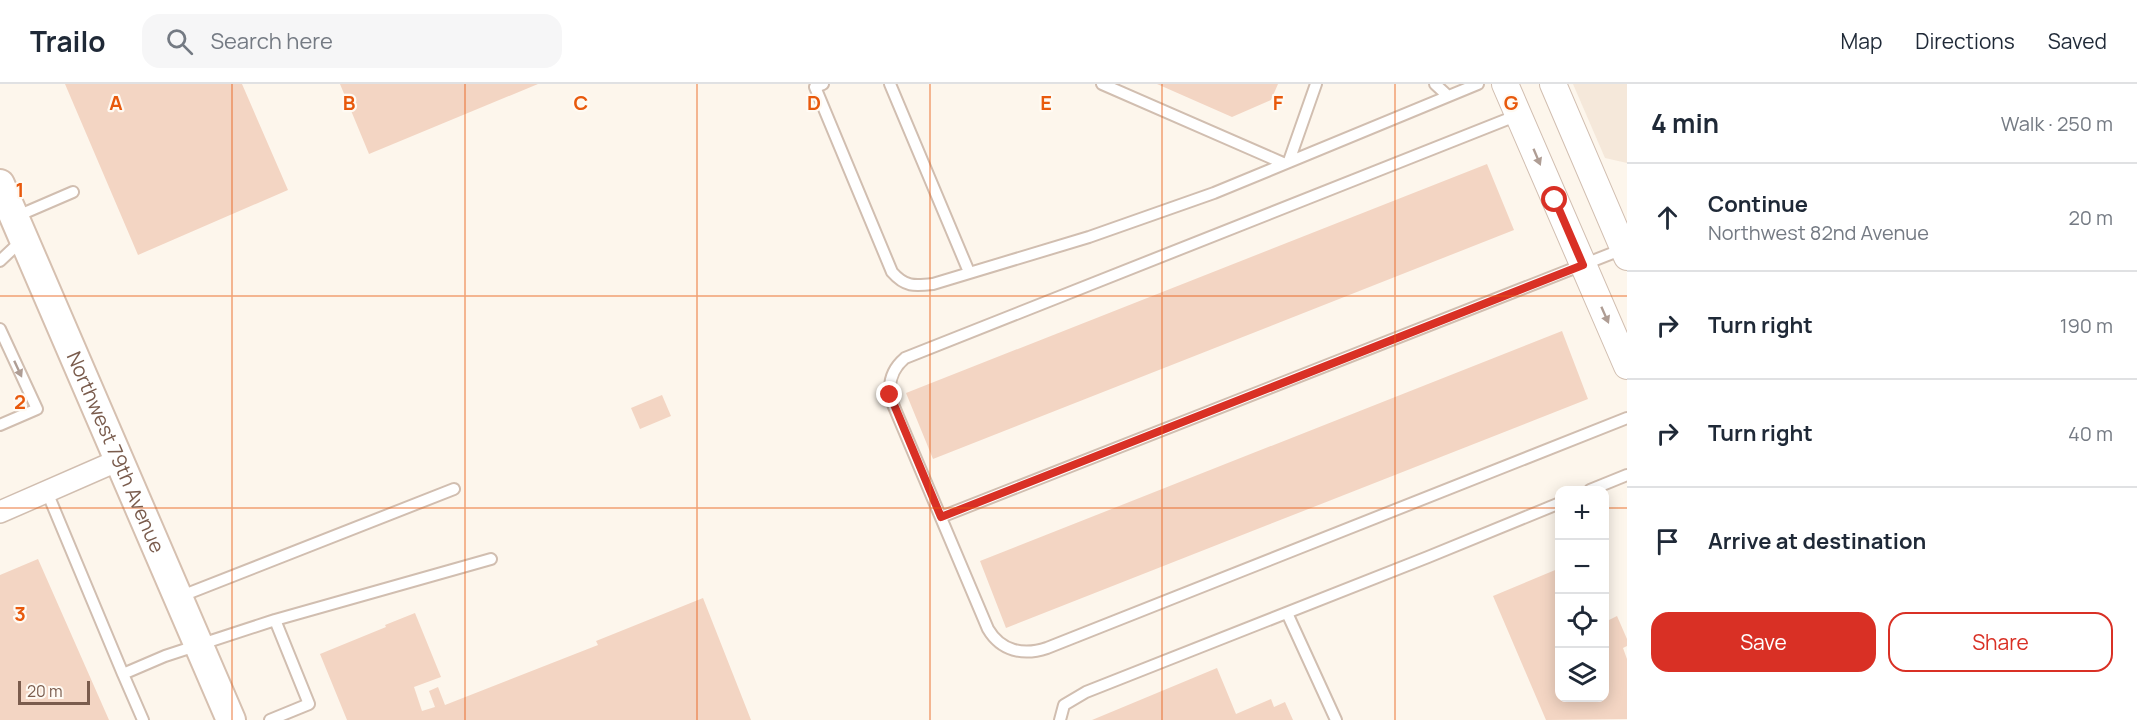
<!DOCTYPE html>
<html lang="en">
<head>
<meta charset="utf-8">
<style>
	body { margin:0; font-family:Manrope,sans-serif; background:#f6f6f7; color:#1f2937 }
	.controls { position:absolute; right:18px; bottom:18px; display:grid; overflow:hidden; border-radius:12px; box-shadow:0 3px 15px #0003 }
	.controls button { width:54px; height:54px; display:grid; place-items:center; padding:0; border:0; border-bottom:2px solid #e0e1e3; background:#fff; color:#1f2937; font:30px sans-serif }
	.scale { position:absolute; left:18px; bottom:15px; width:72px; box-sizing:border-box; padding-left:6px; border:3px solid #7a5c4d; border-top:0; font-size:16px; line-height:21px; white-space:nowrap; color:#7a5c4d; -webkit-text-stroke:4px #fffaf3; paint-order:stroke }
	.stop { position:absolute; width:18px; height:18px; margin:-14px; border:4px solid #d93025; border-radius:50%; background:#fff }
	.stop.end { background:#d93025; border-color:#fff; box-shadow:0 2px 6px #0008 }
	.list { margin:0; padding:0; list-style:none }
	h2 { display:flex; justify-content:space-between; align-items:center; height:78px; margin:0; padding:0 24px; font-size:26px }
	h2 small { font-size:20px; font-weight:400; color:#747a83 }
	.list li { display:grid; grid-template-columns:39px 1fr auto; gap:18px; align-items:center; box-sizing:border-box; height:108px; padding:0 24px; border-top:2px solid #e0e1e3 }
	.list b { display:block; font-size:22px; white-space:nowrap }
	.list p { margin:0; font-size:20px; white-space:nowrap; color:#747a83 }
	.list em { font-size:20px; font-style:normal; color:#747a83 }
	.actions { display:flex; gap:12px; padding:18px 24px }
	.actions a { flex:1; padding:14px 0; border:2px solid #d93025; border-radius:18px; text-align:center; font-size:21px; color:#d93025 }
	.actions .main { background:#d93025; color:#fff }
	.icon { flex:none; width:33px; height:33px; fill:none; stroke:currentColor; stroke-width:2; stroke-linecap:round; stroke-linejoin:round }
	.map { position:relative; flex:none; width:1627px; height:636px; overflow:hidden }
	header { display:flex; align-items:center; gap:36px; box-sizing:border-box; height:84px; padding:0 30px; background:#fff; border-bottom:2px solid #e0e1e3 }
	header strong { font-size:28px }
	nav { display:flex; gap:33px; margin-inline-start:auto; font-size:21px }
	.search { width:420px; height:54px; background:#f6f6f7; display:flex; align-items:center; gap:15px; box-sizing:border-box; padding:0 21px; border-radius:18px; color:#747a83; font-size:22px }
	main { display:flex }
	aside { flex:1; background:#fff }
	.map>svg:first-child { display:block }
	.residential { fill:#f5e8da }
	.building { fill:#f3d5c3 }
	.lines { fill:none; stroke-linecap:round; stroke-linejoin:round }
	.service-casing { stroke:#d1beb0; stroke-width:14 }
	.minor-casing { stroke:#d1beb0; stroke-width:24 }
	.tertiary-casing { stroke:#d1beb0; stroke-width:28 }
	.secondary-casing { stroke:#d6c0b0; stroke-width:32 }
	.service { stroke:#fff; stroke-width:10 }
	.minor { stroke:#fff; stroke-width:21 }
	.tertiary { stroke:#fff; stroke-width:26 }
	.secondary { stroke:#fff; stroke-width:28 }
	.oneway { fill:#af9d94 }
	.route { stroke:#d93025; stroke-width:8 }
	.grid { fill:none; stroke:#e8590c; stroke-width:1.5; stroke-opacity:0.55 }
	.labels { text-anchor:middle; stroke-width:4.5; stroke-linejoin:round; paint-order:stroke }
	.street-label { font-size:20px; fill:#7a5c4d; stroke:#fffaf3 }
	.grid-label { font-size:20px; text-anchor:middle; font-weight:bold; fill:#e8590c; stroke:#fffaf3; stroke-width:4.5; stroke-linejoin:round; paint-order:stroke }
</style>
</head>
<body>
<header>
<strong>Trailo</strong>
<div class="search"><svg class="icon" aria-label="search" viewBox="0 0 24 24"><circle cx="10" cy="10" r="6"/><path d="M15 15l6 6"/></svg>Search here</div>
<nav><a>Map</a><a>Directions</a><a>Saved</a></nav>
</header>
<main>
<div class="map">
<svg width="1627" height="636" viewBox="0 0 1627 636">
	<rect width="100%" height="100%" fill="#fdf6ec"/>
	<path class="residential" d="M1573,0h54v79l-22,-5z"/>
	<path class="building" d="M65,0h177l46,106 -150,65z
		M340,0h198l-169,70z
		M1157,0h121l-7,16 -39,17z
		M1487,80l27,66 -581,229 -27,-66z
		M1562,247l26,68 -582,229 -26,-67z
		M662,311l9,21 -31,13 -9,-21z
		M38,475l71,161h-109v-145z
		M1560,484v130h44l1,-88 4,10 8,-4 10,23v7l-4,2 4,11v60l-81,1 -53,-124z
		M703,514l48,122h-404l-27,-66 66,-27 -1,-2 30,-12 26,64 -27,10 8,24 13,-4 -6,-16 9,-4 7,18 153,-60 -2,-4z
		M1217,584l19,46 35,-15 3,8 11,-5 8,18h-201z"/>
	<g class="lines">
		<defs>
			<path id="service" d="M823,0l-8,3 77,185c13,15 22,14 41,12l156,-47 125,-44 264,-109
				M890,0l79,188
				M1102,0l181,79
				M1435,0l13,12
				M1518,31l-613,243c-14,12 -18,26 -13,44l96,227c13,22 35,27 59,19l580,-230
				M1289,77l27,-77
				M15,133l58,-25
				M0,177l21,-20
				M0,245l37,80 -37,16
				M1590,406l37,-15
				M47,408l76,182
				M941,433l682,-268
				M179,513l275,-108
				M1287,529l49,107
				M275,536l216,-61
				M143,636l-20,-46 42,-18 110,-36 34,84 -39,16
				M1060,636l4,-15 22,-13 342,-135 132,-54"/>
			<path id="minor" d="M0,428l119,-52"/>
			<path id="tertiary" d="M1505,0l122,282
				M1553,0l74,173"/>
			<g id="secondary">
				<path id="s1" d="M0,100l231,536"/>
			</g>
		</defs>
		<use href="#service" class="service-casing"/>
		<use href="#minor" class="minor-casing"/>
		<use href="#tertiary" class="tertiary-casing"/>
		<use href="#secondary" class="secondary-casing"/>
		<use href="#service" class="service"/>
		<use href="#minor" class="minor"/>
		<use href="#tertiary" class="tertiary"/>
		<use href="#secondary" class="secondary"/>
	</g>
	<defs><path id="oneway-solid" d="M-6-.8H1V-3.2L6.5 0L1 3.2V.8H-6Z" transform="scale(1.5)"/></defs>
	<g class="oneway">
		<use href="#oneway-solid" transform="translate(1537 73) rotate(67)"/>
		<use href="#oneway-solid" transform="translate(1605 231) rotate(66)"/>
		<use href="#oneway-solid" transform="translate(18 285) rotate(65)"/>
	</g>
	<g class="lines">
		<path class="route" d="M890,311l51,122 642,-252 -28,-65"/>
	</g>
	<path class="grid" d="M232,0v636M465,0v636M697,0v636M930,0v636M1162,0v636M1395,0v636M0,212h1627M0,424h1560M1604,424h23"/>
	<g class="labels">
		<g class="street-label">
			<text dy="7" stroke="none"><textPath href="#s1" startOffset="292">Northwest 79th Avenue</textPath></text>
		</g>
	</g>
	<g class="grid-label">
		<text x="116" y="26">A</text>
		<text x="349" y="26">B</text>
		<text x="581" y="26">C</text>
		<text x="814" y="26">D</text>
		<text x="1046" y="26">E</text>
		<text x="1278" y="26">F</text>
		<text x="1511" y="26">G</text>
		<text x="20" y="113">1</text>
		<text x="20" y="325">2</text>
		<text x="20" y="537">3</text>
	</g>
</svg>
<div class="controls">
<button>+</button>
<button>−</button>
<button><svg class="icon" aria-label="locate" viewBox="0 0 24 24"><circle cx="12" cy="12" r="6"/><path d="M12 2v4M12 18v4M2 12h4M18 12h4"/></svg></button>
<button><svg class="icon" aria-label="layers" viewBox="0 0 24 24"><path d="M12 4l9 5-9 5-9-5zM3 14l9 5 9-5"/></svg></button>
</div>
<div class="scale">20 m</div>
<div class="stop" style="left:1555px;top:116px"></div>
<div class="stop end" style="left:890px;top:311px"></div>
</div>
<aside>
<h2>4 min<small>Walk · 250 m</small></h2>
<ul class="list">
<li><svg class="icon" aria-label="ahead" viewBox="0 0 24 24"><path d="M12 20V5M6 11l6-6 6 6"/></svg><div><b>Continue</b><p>Northwest 82nd Avenue</p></div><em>20 m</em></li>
<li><svg class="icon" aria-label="right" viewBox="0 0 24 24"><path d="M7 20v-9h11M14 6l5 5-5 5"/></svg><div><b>Turn right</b></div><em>190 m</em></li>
<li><svg class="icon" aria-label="right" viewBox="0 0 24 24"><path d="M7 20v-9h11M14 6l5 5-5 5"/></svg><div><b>Turn right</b></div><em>40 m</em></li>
<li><svg class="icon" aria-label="arrive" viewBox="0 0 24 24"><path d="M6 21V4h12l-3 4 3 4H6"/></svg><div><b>Arrive at destination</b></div></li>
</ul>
<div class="actions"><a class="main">Save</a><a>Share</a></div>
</aside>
</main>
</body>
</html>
